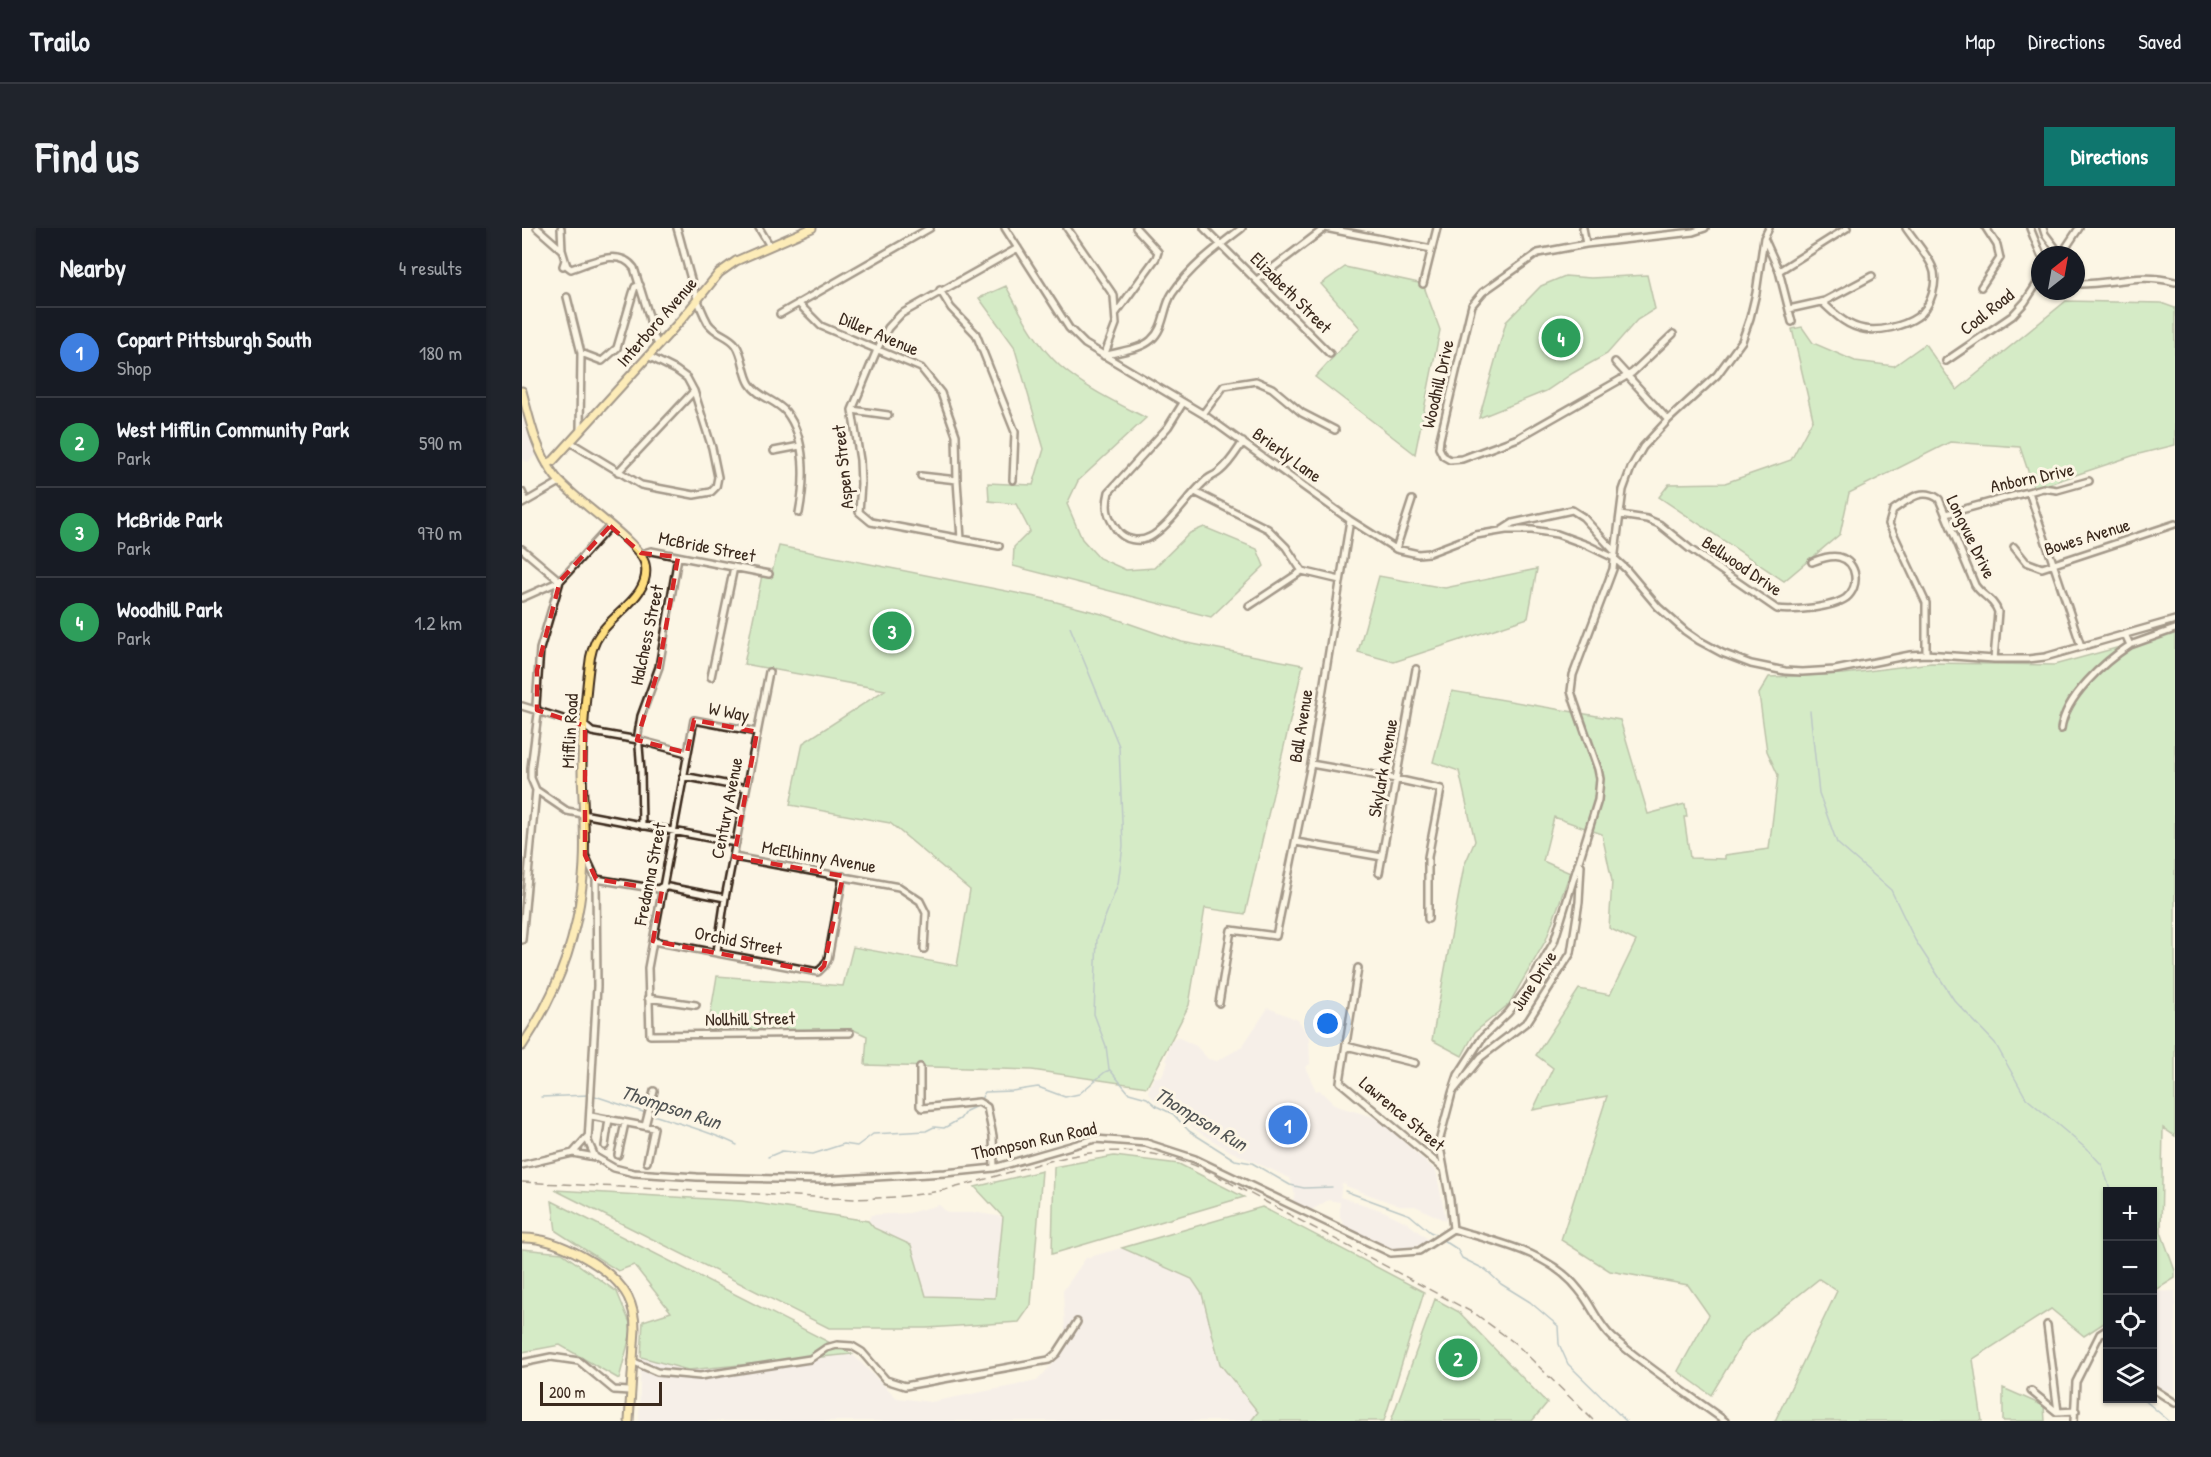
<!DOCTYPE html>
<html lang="en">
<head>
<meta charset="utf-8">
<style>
	body { margin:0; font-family:"Patrick Hand",sans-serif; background:#20242c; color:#f1f3f6 }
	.controls { position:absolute; right:18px; bottom:18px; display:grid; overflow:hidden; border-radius:0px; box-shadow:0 2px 4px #0004 }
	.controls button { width:54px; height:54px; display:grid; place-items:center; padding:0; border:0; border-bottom:2px solid #363941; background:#171b24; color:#f1f3f6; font:30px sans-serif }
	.compass { position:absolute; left:1509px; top:18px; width:54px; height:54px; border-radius:50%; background:#171b24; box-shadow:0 2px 4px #0004; rotate:31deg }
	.scale { position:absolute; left:18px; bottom:15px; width:122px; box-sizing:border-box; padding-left:6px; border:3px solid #3b2a1e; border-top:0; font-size:16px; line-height:21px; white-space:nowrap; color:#3b2a1e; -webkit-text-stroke:4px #fcf5e5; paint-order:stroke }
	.you { position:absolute; left:806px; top:796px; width:21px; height:21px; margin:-15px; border:4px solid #fff; border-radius:50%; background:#1a73e8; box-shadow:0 0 0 9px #1a73e833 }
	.badge { display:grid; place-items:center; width:39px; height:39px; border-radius:50%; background:#0f766e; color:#fff; font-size:20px; font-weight:700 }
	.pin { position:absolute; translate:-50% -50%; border:3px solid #fff; box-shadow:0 2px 6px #0006 }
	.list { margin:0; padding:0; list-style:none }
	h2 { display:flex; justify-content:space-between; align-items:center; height:78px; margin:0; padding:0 24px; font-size:26px }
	h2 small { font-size:20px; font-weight:400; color:#9ea1a6 }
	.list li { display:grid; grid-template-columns:39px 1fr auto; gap:18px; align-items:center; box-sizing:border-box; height:90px; padding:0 24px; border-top:2px solid #363941 }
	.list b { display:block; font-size:22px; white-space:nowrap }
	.list p { margin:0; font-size:20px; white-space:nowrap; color:#9ea1a6 }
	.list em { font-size:20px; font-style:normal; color:#9ea1a6 }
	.icon { flex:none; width:33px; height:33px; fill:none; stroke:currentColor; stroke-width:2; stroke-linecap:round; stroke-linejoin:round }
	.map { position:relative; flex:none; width:1653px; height:1193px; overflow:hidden; border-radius:0px }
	header { display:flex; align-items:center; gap:36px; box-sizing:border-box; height:84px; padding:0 30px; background:#171b24; border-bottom:2px solid #363941 }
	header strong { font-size:28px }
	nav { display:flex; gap:33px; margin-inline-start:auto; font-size:21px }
	.intro { display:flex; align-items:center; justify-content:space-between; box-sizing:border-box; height:144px; padding:0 36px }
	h1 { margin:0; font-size:42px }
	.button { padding:15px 27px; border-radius:0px; background:#0f766e; color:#fff; font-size:21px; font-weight:700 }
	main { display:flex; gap:36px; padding:0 36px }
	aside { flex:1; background:#171b24; border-radius:0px; box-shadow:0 2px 4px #0004 }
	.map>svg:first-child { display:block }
	.built { fill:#f0e7eb }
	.green { fill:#a7dea1; stroke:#718460; stroke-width:1.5 }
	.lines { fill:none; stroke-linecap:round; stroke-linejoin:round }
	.stream { stroke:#708f9e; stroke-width:1.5 }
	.minor-casing { stroke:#3b2a1e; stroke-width:10 }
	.major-casing { stroke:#3b2a1e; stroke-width:11 }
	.minor { stroke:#fcf5e5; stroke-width:5 }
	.major { stroke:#ffdf80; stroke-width:7 }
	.rail { stroke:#3b2a1e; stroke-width:1.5; stroke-dasharray:9 4.5; stroke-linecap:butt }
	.marked { fill:none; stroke:#d62828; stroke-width:4.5; stroke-dasharray:12 8; stroke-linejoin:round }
	.labels { text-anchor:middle; stroke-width:6; stroke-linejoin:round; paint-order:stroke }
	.street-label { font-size:18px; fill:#3b2a1e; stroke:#fcf5e5 }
	.water-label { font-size:20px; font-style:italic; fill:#515454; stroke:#fcf5e5 }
</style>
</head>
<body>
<header>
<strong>Trailo</strong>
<nav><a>Map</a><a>Directions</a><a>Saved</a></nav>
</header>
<div class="intro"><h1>Find us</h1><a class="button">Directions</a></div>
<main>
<aside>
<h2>Nearby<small>4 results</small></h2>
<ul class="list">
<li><span class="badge" style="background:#3f7fe0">1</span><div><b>Copart Pittsburgh South</b><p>Shop</p></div><em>180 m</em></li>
<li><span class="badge" style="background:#2e9e5b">2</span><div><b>West Mifflin Community Park</b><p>Park</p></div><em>590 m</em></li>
<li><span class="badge" style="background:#2e9e5b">3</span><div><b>McBride Park</b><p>Park</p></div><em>970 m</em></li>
<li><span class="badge" style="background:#2e9e5b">4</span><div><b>Woodhill Park</b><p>Park</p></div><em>1.2 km</em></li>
</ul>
</aside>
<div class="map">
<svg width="1653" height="1193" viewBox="0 0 1653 1193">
	<rect width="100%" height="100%" fill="#fcf5e5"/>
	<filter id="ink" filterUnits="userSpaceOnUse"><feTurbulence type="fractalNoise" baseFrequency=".0167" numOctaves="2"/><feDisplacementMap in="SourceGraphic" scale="12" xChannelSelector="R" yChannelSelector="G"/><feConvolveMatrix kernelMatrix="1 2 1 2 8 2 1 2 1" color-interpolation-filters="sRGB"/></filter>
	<g filter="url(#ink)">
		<path class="built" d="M0,175l15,51 -9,8 -6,-3z
			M746,780l30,12 11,17 1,27 -5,3 11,24 3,-1 17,16 41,12 59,53 10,50 -31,-15h-15l-54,-20v-2l-4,-1 -2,14 43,14 23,11 24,19 -26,9 -17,-2 -41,-19 -6,-13v-14l-12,-2 -18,11 -18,-9 3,-7 -5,-17 -60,-27 -33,-20 -12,-11 -4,-9 -25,-9 -8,-10 6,-15h8l6,-15 -2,-2 4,-18 7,-5 19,9 12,13 9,2 25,-14z
			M417,977l9,8h30l25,4 -7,81 -71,-2 -14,-51 -37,-17 -6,-7 3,-6 38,-2z
			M600,1020l70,31 10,15 18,70 38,48 -7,9h-612l2,-64 47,13 164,-16 45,44 34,4 106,-21 29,-32 -3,-58 23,-33z
			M1653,1063v101l-20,-4 -2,-3v-93z"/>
		<path class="green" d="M823,39l78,17 17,46 -25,124 -100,-77 45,-49 -39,-44z
			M1125,47l8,34 -18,11 -30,34 -34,19 -27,18 -67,27 27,-96 35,-36 24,-10 26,2z
			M484,58c15,28 30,58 54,80 25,22 57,37 86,52l-68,63 -11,23 15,35 17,19 27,12 28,-2 36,-35 14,-6 53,22 7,17 -53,51 -198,-51 1,-19 16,-16 -14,-27 -27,-3 -1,-18 45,2 11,-36 -30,-103 -35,-48z
			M1544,73l95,2 14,5v137l-40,10 -101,34 -14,-42 -70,-5 -101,51 -9,41 -56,47 -125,-84 10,-13 56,-1 66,-23 22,-41 -21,-90 10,-2 11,16 42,18 39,5 31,-22 32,46z
			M257,318l262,52 61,16 80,28 121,23 -58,249 -40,-6 -16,97 -42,82 -115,-17 -167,-5 2,-29 -13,-6 -147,4 10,-58 126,10 10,-39 104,19 13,-76 -80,-67 -100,-18 13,-62 82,-53 -141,-26 18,-89 9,1z
			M1015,341l-9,49 -134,44 -36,-10 21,-76 66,12z
			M1653,404v504l-12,-8 -2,104 14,39v7l-22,14 -1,-100h-44l-1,129 -23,15 -33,-27 -78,50 9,62h-207l62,-130 -18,-12 -74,59 -34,57 -33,-24 31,-56 -21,-30 -78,-14 -49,-31 46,-144 -74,14 20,-42 -17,-13 43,-66 31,6 26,-54 -27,-13 3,-47 -10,-47 -48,-17 -11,44 27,12 -24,67 -37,64 -34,28 -13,24 -30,-16 32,-174 11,-25 -16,-70 -26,-9 19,-71 168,29 28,94 37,-10 2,13h-3l6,41 35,1v-4l44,-6 9,-74 -11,-24 -8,-57 10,-17 75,-3 87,-11 123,2z
			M592,928l65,8 65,33 -192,57 2,-87z
			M520,943l-11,134 -12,17 -92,6h-98l-274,-138 187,11 126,20 6,7 37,17 15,51 69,2 8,-81 -28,-30z
			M30,973l300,153 -164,16 -47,-13 2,-36 28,-9 -37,-47 -16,6 -62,-40z
			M740,979l162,85 -40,129h-133l7,-9 -38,-48 -18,-70 -10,-15 -70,-31z
			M0,1021l40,4 55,39 15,36 -13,51 -59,-34 -38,7z
			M913,1071l24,13 88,91 -15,18h-141z
			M1481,1160l41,18 1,15h-42z"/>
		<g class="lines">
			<path class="stream" d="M548,399l49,119 4,100 -5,38 -21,54 -3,76 12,32 3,23
				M1288,483l9,82 18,50 54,47 24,50 39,60 41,43 31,55 63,53 13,14 9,27
				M73,868l51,17
				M19,869l47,-2
				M128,886c30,10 60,17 87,31
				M246,929l14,-6 31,3 31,-10 13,2 16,-12 53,-3 8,-4 10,1 16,-9 6,-8 11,-5 8,-14 27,-1 26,-4 27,10 14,-3 26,-22 5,-2 19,23 18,5 9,8 17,8 16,17 46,29 17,3 38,22 14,3 28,-1
				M823,963l65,24 20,17 8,3
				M921,1012l14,9 5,9 24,12 15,14 29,18 28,24 1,18 9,20 58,57
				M1620,1170l27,23"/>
			<defs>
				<path id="minor" d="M15,0l25,22
					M39,0l1,22 3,10 -2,6
					M155,0c9,30 16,68 31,95 7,11 21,12 28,22 8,12 7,28 14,39 8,13 26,16 36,28 21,27 19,70 13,101
					M237,0l11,18
					M483,0l64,100 16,16 118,70 147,106 46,29 22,5 11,-1 47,-18 30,-5h26l25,4 30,11 27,13 12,11 32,38 27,24 13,9 24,13 29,11 34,7 17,1 33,-2 75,-15 16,-1 68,5h34l17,-2 130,-37
					M545,0l47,68 2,28 -12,32
					M682,0l126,126
					M1061,0l3,16
					M1508,0l11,27
					M1521,0l2,6 16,21
					M1243,12l14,31 13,51
					M1539,27l18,-27
					M43,32l2,6 4,3c19,-6 48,-22 63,-1l15,48 4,19 5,9
					M1257,43l68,-43
					M735,52l68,-52 107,21
					M901,56l14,-56
					M1554,56c36,1 61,-12 99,-2
					M1459,59l19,-29 -3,-13 -11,-17
					M418,62l11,18 25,26 39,98 -2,48
					M45,69l14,56 -1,77
					M1300,74c13,12 24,24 42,27 15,3 40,-3 53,-12 14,-9 22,-36 15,-51 -6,-13 -18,-26 -26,-38
					M276,75l23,23 100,42 20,25 15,42 1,45 4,59
					M1267,81l36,-8 47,-25
					M594,85l40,-55 2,-6 -22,-24
					M258,86l150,-86
					M1151,106l-41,39 -114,65 -56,21 -12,1 -7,-4 -4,-8 1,-9 30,-126 2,-8 11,-13 55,-39 48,-9 107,-12 12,-4
					M59,125l21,8 15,-13 16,-55 2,-6 5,-2
					M582,128c14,-5 36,-6 47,-16 14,-12 12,-32 21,-46 17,-26 45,-47 70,-66
					M1424,133l66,-45 13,-14 15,-23
					M1093,134l53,58
					M661,175l-15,24 -59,65c-4,16 -2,24 8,38 7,10 22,13 33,7 19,-10 38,-41 55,-56 4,-4 11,-6 15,-10 10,-8 16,-19 23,-29
					M330,182l36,5
					M681,186l21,-28 32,-5 16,7 30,25 33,17
					M48,214l71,43 53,10 17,-3 5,-5 2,-10 -6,-29 -18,-57 -7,-13 -11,-8 -28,-14
					M252,223l26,-5
					M96,244l76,-81
					M399,248l36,4
					M0,264l4,9
					M673,264l73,37 18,18 16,24 38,9
					M1507,264l52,154
					M0,276l38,-22
					M1424,286l97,-26 14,2 32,-9
					M1098,287l27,4 12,5 31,25 87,60c16,2 55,-1 69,-11 14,-11 12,-36 -7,-41 -9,-2 -19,2 -27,5
					M980,302l11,-7 59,-13 11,7 32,35
					M477,318l-128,-24 -12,-10 2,-28 -1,-24 -8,-50 25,-60 11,-22 13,-14 117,-66
					M1492,319l12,15 16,6 133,-44
					M0,321l38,32 -38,17
					M874,321l16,-49
					M119,326l10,-3 118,23
					M727,378l53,-35
					M1608,417l45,-16
					M1404,426v-51l-37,-79 4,-14c16,-11 29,-23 46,-11l36,86c7,11 19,14 23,27l-4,47
					M189,449l23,-110
					M0,478l63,20 7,6 46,8 49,13
					M1539,501c4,-32 43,-67 69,-84l-5,-11
					M235,504l-63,-12 -46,248 2,67 200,-2
					M789,536l85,15 45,10 -13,68v62
					M161,548l63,12
					M14,562l31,21 169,32
					M120,598l-1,-55 -3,-37 3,-18 18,-49 19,-110
					M774,614l86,15
					M63,627l11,24 1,107 -9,155 7,16 19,11 20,5 63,4 126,3 122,-7 49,-5 101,-29 51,4 49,16 196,94 28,-2 34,-22
					M212,629l165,30 21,14 6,12 -2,36
					M857,645l37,-204
					M74,651l62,10 5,-3 62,12
					M0,712l14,-150 -5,-12v-10l7,-54 -2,-9 4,-56 20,-68 50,-55
					M131,713l165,31 6,-6 4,-7 15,-83
					M195,723l8,-53 44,-226
					M836,740l-18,114 104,87
					M126,770l48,7
					M697,775l12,-73 45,6 35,-172 39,-244
					M824,818l69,17
					M398,839v39l2,2 57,-6 8,5 6,29 1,32
					M933,861l26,-32 47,-36 43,-68 8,-51 2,-37
					M69,888l63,12 -7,34
					M123,898l9,-35
					M83,918l4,-27
					M51,925l22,4
					M96,927l7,-32
					M0,937l51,-12 15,-17
					M931,1001l-3,-29 -11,-58 13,-49 6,-18 24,-37 26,-25 18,-23 28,-48 44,-142 2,-21 -2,-10 -24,-68 -3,-10 2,-16 40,-106 10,-79 8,-22 12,-21 25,-27 49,-45 25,-34 8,-23 6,-25 8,-55 5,-10
					M931,1001c43,13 97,23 126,61 13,15 19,35 34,48 35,30 75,56 112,83
					M1525,1097l11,87
					M110,1133l25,11 43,4 110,-17 16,-11 11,-3 15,1 10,6 24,28 19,6 144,-26 8,-7 20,-31
					M0,1135l29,-6 28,4 35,29 15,1
					M1630,1160l23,15
					M1509,1163l26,21 19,-1
					M1552,1193l2,-39 24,-48 8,-5"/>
				<path id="major" d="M0,163c8,30 14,60 33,85 17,23 85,66 90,88 7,30 -31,49 -45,70 -7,9 -10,22 -11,34 -4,34 -7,70 -7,104 1,38 5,76 0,114 -6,57 -28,112 -60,160
					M25,236l6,-3 129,-142 37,-46 17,-12 76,-33
					M0,1010c34,-1 90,29 106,59 5,10 7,21 7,32l-6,92"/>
			</defs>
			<use href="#minor" class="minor-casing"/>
			<use href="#major" class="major-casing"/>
			<use href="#minor" class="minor"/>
			<use href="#major" class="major"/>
			<path class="rail" d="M0,954l332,17c33,-1 64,-3 95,-10 95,-23 159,-61 257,-19l271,145 39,29 78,77"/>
		</g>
	</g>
	<path d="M0 0H1653V1193H0ZM88,298l31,27 37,4 -19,110 -22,73 50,13 7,-33 63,12 -23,125 109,19 -19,90 -6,6 -165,-31 9,-51 -66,-11 -11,-24v-129l-48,-16v-40l23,-89z" fill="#fcf5e5" fill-opacity=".55" fill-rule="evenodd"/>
	<path class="marked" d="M88,298l31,27 37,4 -19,110 -22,73 50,13 7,-33 63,12 -23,125 109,19 -19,90 -6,6 -165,-31 9,-51 -66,-11 -11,-24v-129l-48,-16v-40l23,-89z"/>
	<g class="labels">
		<g class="street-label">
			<text transform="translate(769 65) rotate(45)" y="6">Elizabeth Street</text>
			<text transform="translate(1465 84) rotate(-38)" y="6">Coal Road</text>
			<text transform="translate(135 94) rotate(-49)" y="6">Interboro Avenue</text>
			<text transform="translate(357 106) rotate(23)" y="6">Diller Avenue</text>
			<text transform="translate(916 156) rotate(-77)" y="6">Woodhill Drive</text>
			<text transform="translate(765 227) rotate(36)" y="6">Brierly Lane</text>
			<text transform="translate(321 239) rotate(-96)" y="6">Aspen Street</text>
			<text transform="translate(1510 250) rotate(-12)" y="6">Anborn Drive</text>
			<text transform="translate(1449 309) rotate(64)" y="6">Longvue Drive</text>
			<text transform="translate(1565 309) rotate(-17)" y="6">Bowes Avenue</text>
			<text transform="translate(185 319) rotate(11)" y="6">McBride Street</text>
			<text transform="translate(1220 338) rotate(34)" y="6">Bellwood Drive</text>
			<text transform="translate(125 407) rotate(-78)" y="6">Halchess Street</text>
			<text transform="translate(207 484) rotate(11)" y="6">W Way</text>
			<text transform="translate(779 498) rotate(-81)" y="6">Ball Avenue</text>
			<text transform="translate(48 503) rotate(-87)" y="6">Mifflin Road</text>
			<text transform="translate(861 540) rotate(-80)" y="6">Skylark Avenue</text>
			<text transform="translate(205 580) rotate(-79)" y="6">Century Avenue</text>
			<text transform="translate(297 629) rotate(10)" y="6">McElhinny Avenue</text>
			<text transform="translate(128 646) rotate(-79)" y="6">Fredanna Street</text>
			<text transform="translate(216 713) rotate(11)" y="6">Orchid Street</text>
			<text transform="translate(1012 753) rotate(-57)" y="6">June Drive</text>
			<text transform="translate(228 791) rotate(-1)" y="6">Nollhill Street</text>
			<text transform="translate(880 886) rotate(40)" y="6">Lawrence Street</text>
			<text transform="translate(512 913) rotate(-12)" y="6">Thompson Run Road</text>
		</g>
		<g class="water-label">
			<text transform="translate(149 879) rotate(18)" y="7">Thompson Run</text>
			<text transform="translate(679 891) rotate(31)" y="7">Thompson Run</text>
		</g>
	</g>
</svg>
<div class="controls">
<button>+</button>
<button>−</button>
<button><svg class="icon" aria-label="locate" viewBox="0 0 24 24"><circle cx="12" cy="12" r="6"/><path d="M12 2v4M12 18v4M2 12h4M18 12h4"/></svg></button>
<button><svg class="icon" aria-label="layers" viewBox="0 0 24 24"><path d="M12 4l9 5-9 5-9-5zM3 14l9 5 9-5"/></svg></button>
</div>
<svg class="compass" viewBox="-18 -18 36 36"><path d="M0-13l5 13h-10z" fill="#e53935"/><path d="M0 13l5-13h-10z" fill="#9ea1a6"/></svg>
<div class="scale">200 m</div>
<div class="you"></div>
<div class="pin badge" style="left:766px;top:897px;background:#3f7fe0">1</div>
<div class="pin badge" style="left:936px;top:1130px;background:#2e9e5b">2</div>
<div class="pin badge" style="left:370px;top:403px;background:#2e9e5b">3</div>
<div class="pin badge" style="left:1039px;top:110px;background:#2e9e5b">4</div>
</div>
</main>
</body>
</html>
